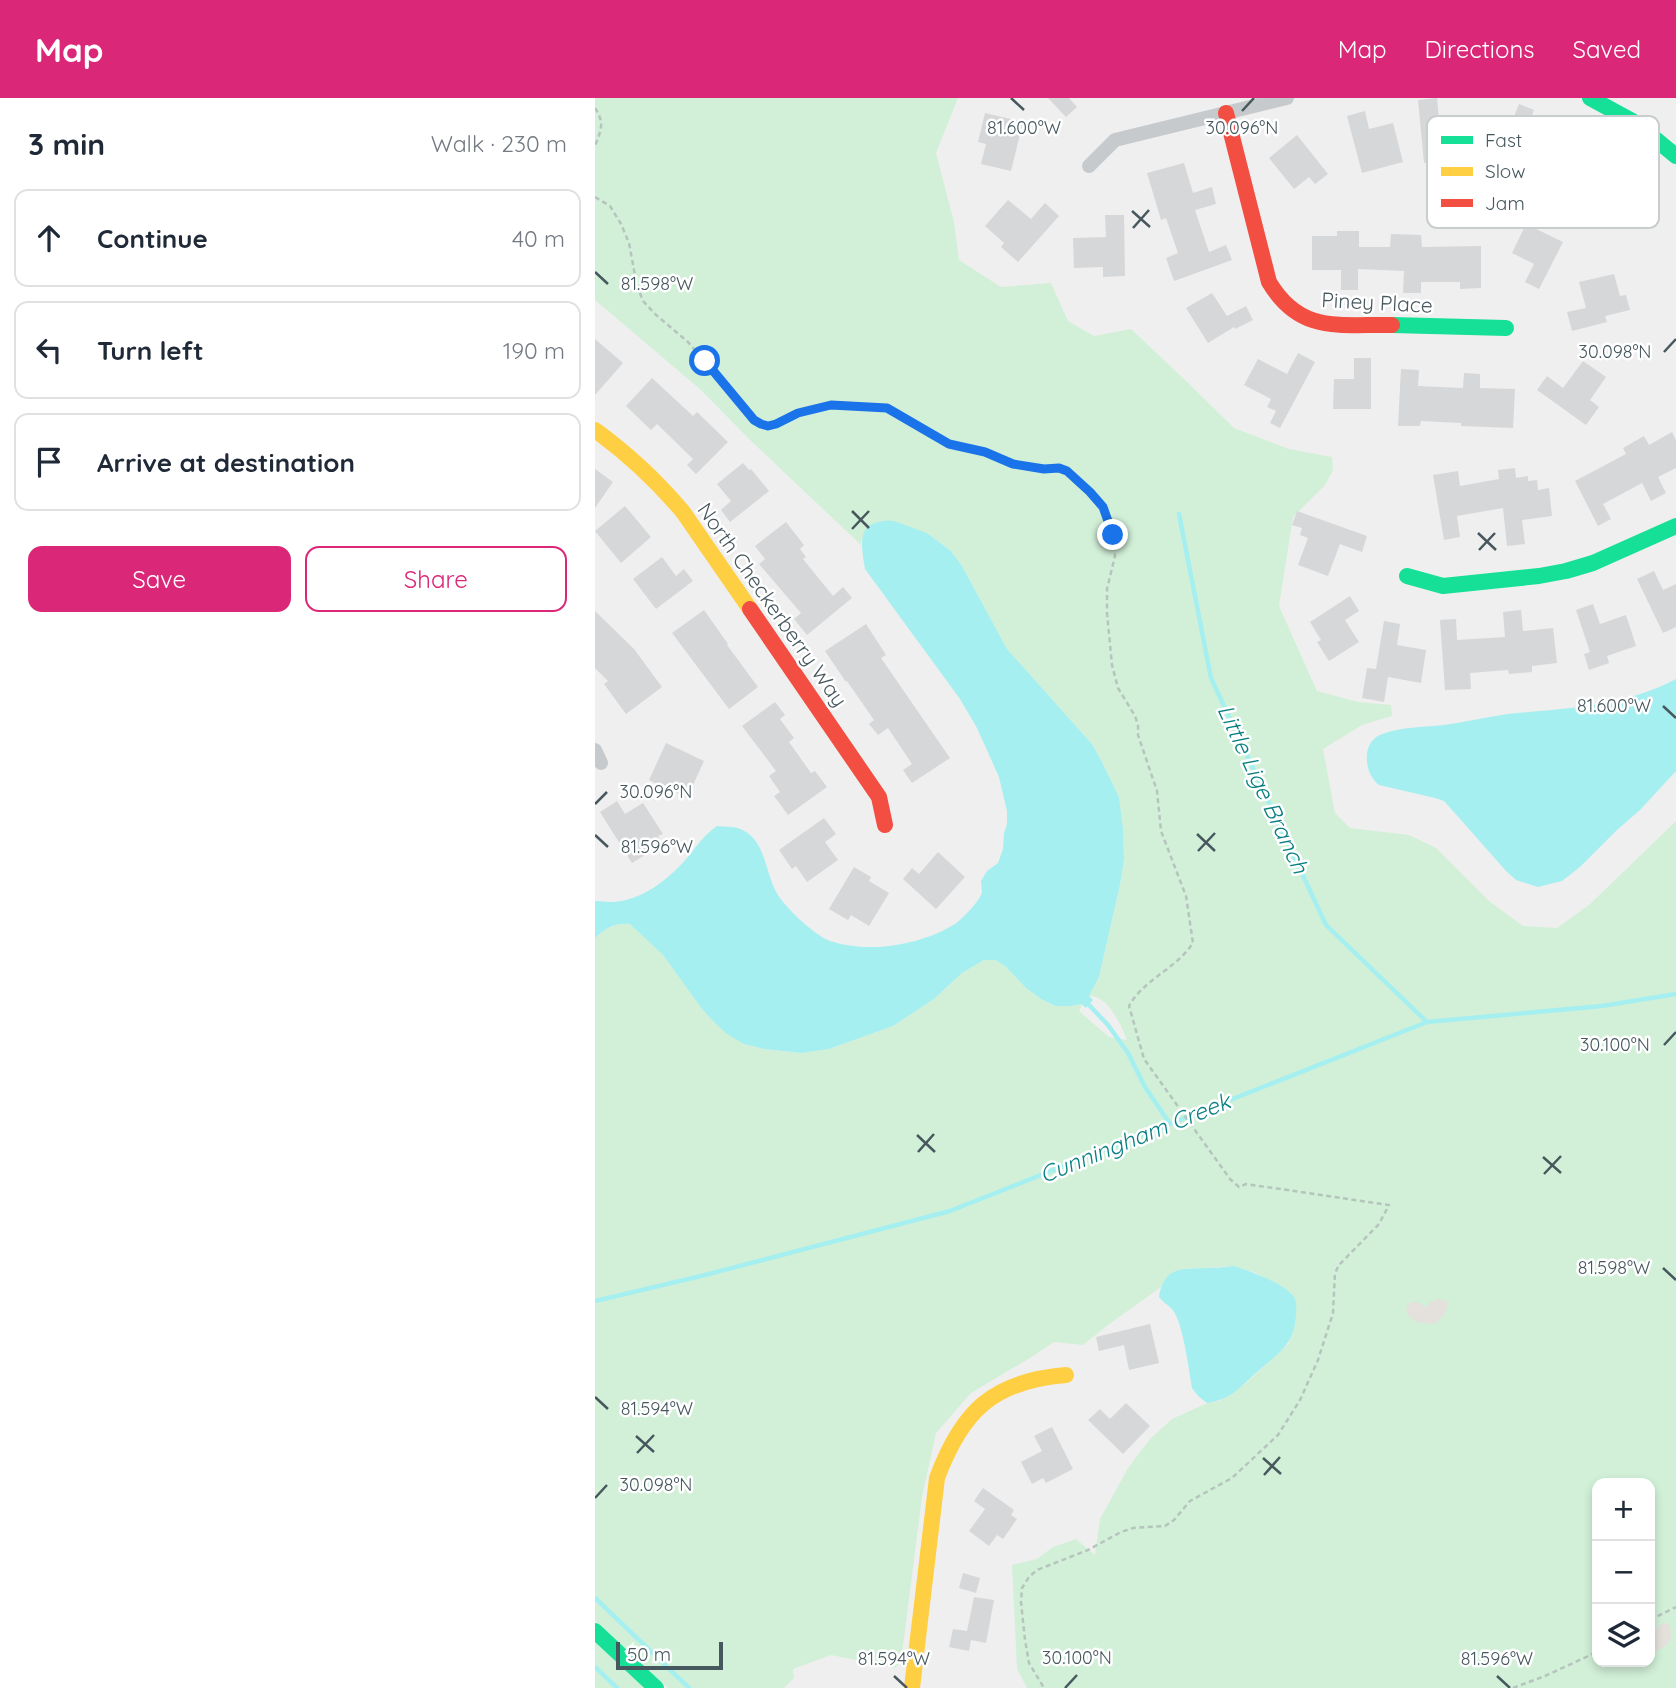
<!DOCTYPE html>
<html lang="en">
<head>
<meta charset="utf-8">
<style>
	body { margin:0; font-family:Quicksand,sans-serif; background:#f2f2f3; color:#1f2937 }
	.controls { position:absolute; right:21px; bottom:21px; display:grid; overflow:hidden; border-radius:14px; box-shadow:0 4px 10px #0003 }
	.controls button { width:63px; height:63px; display:grid; place-items:center; padding:0; border:0; border-bottom:2px solid #e0e1e3; background:#fff; color:#1f2937; font:35px sans-serif }
	.scale { position:absolute; left:21px; bottom:18px; width:107px; box-sizing:border-box; padding-left:7px; border:4px solid #46575d; border-top:0; font-size:19px; line-height:24px; white-space:nowrap; color:#46575d; -webkit-text-stroke:5px #fff; paint-order:stroke }
	.stop { position:absolute; width:21px; height:21px; margin:-16px; border:5px solid #1a73e8; border-radius:50%; background:#fff }
	.stop.end { background:#1a73e8; border-color:#fff; box-shadow:0 2px 7px #0008 }
	.list { margin:0; padding:0; list-style:none }
	h2 { display:flex; justify-content:space-between; align-items:center; height:91px; margin:0; padding:0 28px; font-size:30px }
	h2 small { font-size:23px; font-weight:400; color:#747a83 }
	.list li { display:grid; grid-template-columns:46px 1fr auto; gap:21px; align-items:center; box-sizing:border-box; height:98px; margin:0 14px 14px; padding:0 14px; border:2px solid #e0e1e3; border-radius:14px }
	.list b { display:block; font-size:26px; white-space:nowrap }
	.list em { font-size:23px; font-style:normal; color:#747a83 }
	.actions { display:flex; gap:14px; padding:21px 28px }
	.actions a { flex:1; padding:16px 0; border:2px solid #db2777; border-radius:14px; text-align:center; font-size:24px; color:#db2777 }
	.actions .main { background:#db2777; color:#fff }
	.icon { flex:none; width:38px; height:38px; fill:none; stroke:currentColor; stroke-width:2; stroke-linecap:round; stroke-linejoin:round }
	.map { position:relative; flex:none; width:1081px; height:1590px; overflow:hidden }
	header { display:flex; align-items:center; gap:42px; box-sizing:border-box; height:98px; padding:0 35px; background:#db2777; color:#fff }
	header strong { font-size:33px }
	nav { display:flex; gap:38px; margin-inline-start:auto; font-size:24px }
	main { display:flex }
	aside { flex:1; background:#fff }
	.map>svg:first-child { display:block }
	.green { fill:#d2f0d8; fill-rule:evenodd }
	.sand { fill:#e4e0db }
	.water { fill:#a5eff0 }
	.lines { fill:none; stroke-linecap:round; stroke-linejoin:round }
	.stream { stroke:#a5eff0; stroke-width:4.5 }
	.building { fill:#d6d7d8 }
	.path { stroke:#b5c4bd; stroke-width:2.5; stroke-dasharray:5 3.5; stroke-linecap:butt }
	.street { stroke:#c7cacc; stroke-width:14 }
	.fast { stroke:#16e098; stroke-width:16 }
	.slow { stroke:#ffcf43; stroke-width:16 }
	.jam { stroke:#f24e42; stroke-width:16 }
	.route { stroke:#1a73e8; stroke-width:9 }
	.ticks { fill:none; stroke:#46575d; stroke-width:2.5 }
	.labels { text-anchor:middle; stroke-width:5; stroke-linejoin:round; paint-order:stroke }
	.street-label { font-size:21px; fill:#46575d; stroke:#fff }
	.water-label { font-size:23px; font-style:italic; fill:#087f81; stroke:#fff }
	.key { fill:#fff; stroke:#c8cdce; stroke-width:2 }
	.key-label { font-size:19px; fill:#46575d }
	.ticks-label { font-size:18px; text-anchor:middle; fill:#46575d; stroke:#fff; stroke-width:5; stroke-linejoin:round; paint-order:stroke }
</style>
</head>
<body>
<header>
<strong>Map</strong>
<nav><a>Map</a><a>Directions</a><a>Saved</a></nav>
</header>
<main>
<aside>
<h2>3 min<small>Walk · 230 m</small></h2>
<ul class="list">
<li><svg class="icon" aria-label="ahead" viewBox="0 0 24 24"><path d="M12 20V5M6 11l6-6 6 6"/></svg><div><b>Continue</b></div><em>40 m</em></li>
<li><svg class="icon" aria-label="left" viewBox="0 0 24 24"><path d="M17 20v-9H6M10 6l-5 5 5 5"/></svg><div><b>Turn left</b></div><em>190 m</em></li>
<li><svg class="icon" aria-label="arrive" viewBox="0 0 24 24"><path d="M6 21V4h12l-3 4 3 4H6"/></svg><div><b>Arrive at destination</b></div></li>
</ul>
<div class="actions"><a class="main">Save</a><a>Share</a></div>
</aside>
<div class="map">
<svg width="1081" height="1590" viewBox="0 0 1081 1590">
	<rect width="100%" height="100%" fill="#f0efef"/>
	<path class="green" d="M0,0h363l-22,55 18,69 5,38 42,27 50,-4 17,38 26,15 37,-7 53,50 50,49 55,21 43,8 1,13 -8,15 -32,32 -14,89 38,85 41,11 33,3 1,11 -30,9 -39,24 12,64 15,15 59,7 27,13 53,53 34,25 34,2 32,-23 87,-84v867h-649l-10,-19 -5,-104 25,-6 16,-12 23,-8 19,16 5,-36 28,-51 22,-29 22,-20 35,-16 12,-2 26,-17 43,-40 5,-12 3,-11 -1,-22 -5,-7 -34,-19 -22,-7 -30,2h-16l-23,11 -4,8 -53,38 -25,20 -29,-3 -24,16 -59,35 -35,40 -14,64 -21,165 -6,6 -64,-13 -38,14 1,9 -10,10h-116l-73,-67v-683c11,-10 19,-14 35,-15l33,32 39,54 12,13 30,22 20,5 36,4 29,-4 64,-23 41,-27 28,-26 22,-13h11l10,6 21,22 15,11 13,7h17l10,-2 1,1 -3,6 30,26 18,3c-6,-15 -19,-45 -38,-44l10,-19 21,-92 4,-25 -1,-32 -4,-31 -17,-35 -10,-18 -85,-95 -45,-83 -11,-15 -24,-18 -40,-12 -12,2 -7,4 -7,14v4l-112,-106 -48,-49 -106,-90zM1002,1385h53v179h-53z
		M0,1544l50,46h-50z"/>
	<path class="sand" d="M844,1201l8,2c2,9 -5,17 -11,22 -13,2 -27,-1 -30,-14l5,-7h6l10,5 3,-5z
		M1073,1525c8,15 0,27 -16,28l-2,-1v-15l4,-2 6,-9z"/>
	<path class="water" d="M299,423l33,12 24,18 11,15 45,83 85,95 10,18 17,35 4,31 1,32 -4,25 -21,92 -10,19 4,4 -7,8 -5,-4 -10,2h-16l-14,-7 -15,-11 -21,-22 -10,-6h-11l-22,13 -28,26 -41,27 -64,23 -28,4 -37,-4 -20,-5 -17,-10 -13,-12 -12,-13 -39,-54 -33,-31c-16,-1 -24,4 -35,14v-37c6,0 11,1 17,1 29,-1 56,-22 75,-44 9,-11 17,-23 30,-32 6,1 14,0 21,2 29,10 26,45 40,67 10,15 35,39 52,46 39,13 91,4 125,-17 7,-5 26,-24 27,-32 0,-2 -1,-10 -1,-11l6,-10 11,-8 5,-14 1,-16 3,-9v-13l-8,-34 -22,-49 -17,-29 -95,-130c-5,-28 -8,-50 29,-48z
		M1081,581v92l-36,39 -23,20 -37,37 -18,14 -24,6 -22,-7 -10,-9 -30,-34 -32,-36 -9,-3 -56,-13c-15,-11 -18,-42 1,-50 19,-8 44,-8 64,-10 21,-3 43,-8 64,-11 57,-6 116,-7 168,-35z
		M639,1168c13,4 56,19 61,33 2,5 1,12 1,16 -1,30 -19,39 -39,57 -18,16 -25,27 -50,31l-9,-7 -6,-8c-3,-17 -9,-67 -20,-79 -4,-4 -9,-7 -13,-12 5,-30 21,-28 46,-29 10,0 19,-1 29,-2z"/>
	<g class="lines">
		<path class="stream" d="M584,416l32,164 115,247 101,97
			M494,907l19,20 20,28 17,34 25,37
			M0,1203l106,-25 249,-65 477,-189 175,-16 74,-12
			M0,1500l94,90
			M0,1569l22,21"/>
	</g>
	<path class="building" d="M453,0h21l8,9 -11,10z
		M842,0l2,22 30,-3 3,35 -25,3v6l-23,2 -6,-63z
		M924,6l15,6 -7,19 28,11 -11,29 -44,-18z
		M770,13l4,18 24,-6 10,39 -41,11 -15,-57z
		M390,15l38,9 -12,49 -30,-7 5,-20 -8,-2z
		M702,37l31,39 -13,10 -6,-7 -15,12 -25,-31z
		M589,65l9,30 19,-6 4,17 -21,6 14,42 17,-7 6,15 -58,21 -8,-23 12,-5 -12,-35 -5,2 -14,-47z
		M413,102l23,19 14,-16 14,13 -41,46 -17,-15 3,-4 -19,-17z
		M510,117h19l1,61 -22,1v-10l-29,1 -1,-30 33,-1z
		M931,126l37,18 -24,47 -14,-7 9,-18 -22,-11z
		M742,133h22v16h31l1,-13 30,1 1,12 59,-1v42l-21,1v-7h-39v11h-18l1,-22 -46,-2v21h-17v-20h-29v-34h25z
		M1019,176l6,22 6,-1 4,15 -25,6 2,6 -35,9 -5,-19 19,-4 -7,-26z
		M617,195l15,23 19,-10 7,14 -18,9 -1,-2 -26,16 -22,-35z
		M0,241l28,24 -28,32z
		M703,255l17,9 -35,66 -10,-5 6,-12 -9,-4 4,-8 -27,-14 14,-26 29,15z
		M759,260h17v51h-38l1,-30h20z
		M988,263l23,16 -16,23 9,7 -13,18 -49,-35 10,-14 16,12z
		M806,271l18,1 -1,16 45,2 1,-15 16,1v14l35,1 -2,39 -52,-2v-3l-40,-2 -1,5h-22z
		M57,280l41,38 4,-4 31,30 -32,32 -9,-9 6,-6 -36,-35 -6,6 -25,-24z
		M1077,334l4,8v28l-18,9 8,16 -15,8 -9,-18 -39,21 8,15 -13,7 -23,-45 51,-27 -3,-6 21,-12 5,9z
		M148,365l6,7 2,-1 18,22 -39,31 -9,-12 10,-9 -14,-17z
		M920,370l1,10 12,-2v5l9,-1 1,10 11,-2 3,28 -30,4 3,24 -18,2 -4,-38 -46,8 3,21 -16,3 -11,-65 25,-4 2,15 39,-7 -1,-9z
		M0,371l18,13 -18,26z
		M30,408l26,31 -30,26 -26,-32z
		M702,413l70,25 -5,16 -22,-8 -12,32 -30,-11 10,-27 -8,-3 2,-7 -10,-3z
		M191,424l18,23 -4,4 6,8 -3,2 30,37 10,-9 9,11 -45,37 -13,-16 7,-6 -42,-49 6,-5 -10,-13z
		M67,459l14,19 8,-7 9,12 -37,28 -23,-30z
		M1059,473l9,19 13,-6v43l-13,6 -26,-54z
		M755,498l9,15 -14,9 14,22 -30,19 -12,-19 4,-2 -11,-18z
		M998,506l7,20 26,-9 10,31 -29,10 2,7 -20,7 -5,-16 6,-2 -14,-42z
		M109,512l24,34 -1,1 31,42 -29,22 -57,-76z
		M926,512l2,21 30,-3 4,35 -25,3v6l-23,2 -1,-4 -38,3 1,16 -26,1 -5,-70 16,-1 1,21 48,-3 -2,-25z
		M0,513l39,38 28,38 -36,27 -22,-30 4,-3 -13,-13z
		M789,523l16,3 -3,21 29,5 -5,33 -33,-6 -4,25 -22,-4 5,-30 9,1z
		M271,526l20,31 -5,3 69,100 -38,25 -9,-13 9,-6 -24,-36 -10,7 -9,-11 5,-4 -27,-39 -1,1 -21,-31z
		M180,604l10,13 -5,4 14,19 -5,4 22,31 4,-2 12,16 -39,28 -14,-19 6,-4 -11,-16 7,-5 -34,-45z
		M71,645l38,18 -17,37 -38,-18z
		M22,703l8,13 18,-11 20,31 -5,2 5,8 -31,19 -32,-51z
		M229,720l12,16 -11,8 13,18 -31,22 -11,-16 -4,3 -13,-19z
		M343,754l27,25 -29,32 -33,-30 9,-11 7,6z
		M259,769l17,10 -2,4 20,12 -20,33 -18,-11 -3,5 -19,-11z
		M555,1226l9,39 -30,7 -5,-25 -25,6 -3,-14z
		M531,1305l24,23 -27,28 -35,-34 12,-11 10,10z
		M457,1329l21,42 -27,14 -3,-5 -11,6 -11,-22 21,-11 -8,-15z
		M388,1390l31,22 -3,5 6,4 -14,20 -6,-4 -8,11 -20,-15 16,-22 -11,-8z
		M368,1475l17,5 -4,15 -17,-5z
		M379,1499l20,3 -8,43 -15,-3 -2,11 -20,-4 4,-18 14,2z"/>
	<g class="lines">
		<path class="path" d="M0,10c10,15 6,22 0,38
			M0,99l15,9 11,18 8,19 8,43 6,15 12,13 33,28 66,78 7,4 7,2 8,-2 22,-11 33,-8 56,3 62,36 36,8 28,12 31,5 15,-1 8,3 8,5 28,31 10,28 2,21 -8,33v24l5,52 6,23 17,28 3,9v10l19,56 4,40 25,65 7,47c-17,26 -49,36 -64,63l15,53 86,120 9,8 7,-3 143,21 -10,19 -40,41 -4,8 -2,40 -15,47 -18,40 -22,35 -46,43 -42,23 -16,19 -9,6 -32,2 -12,4 -33,18 -51,20 -8,7 -7,11 -1,14 4,38 4,23 15,25
			M1055,1522l26,-13
			M918,1590l32,-12 52,-24"/>
		<path class="street" d="M494,68l26,-26 172,-42
			M0,652l6,13"/>
		<path class="fast" d="M995,0l46,25 40,33
			M797,227l114,3
			M812,478l36,10 96,-10 27,-5 27,-8 83,-37
			M0,1533l61,57"/>
		<path class="slow" d="M0,332c33,24 62,51 88,82l67,97
			M317,1590l25,-210c25,-67 56,-97 129,-103"/>
		<path class="jam" d="M631,15l43,169c31,52 70,42 123,43
			M155,511l129,188 6,28"/>
	</g>
	<g class="lines">
		<path class="route" d="M110,263l49,59 7,4 7,2 8,-2 22,-11 33,-8 56,3 62,36 36,8 28,12 31,5 15,-1 8,3 23,21 13,15 10,28"/>
	</g>
	<path class="ticks" d="M416,0l13,12M647,13l12,-13M537,113l18,16M538,130l16,-18M0,174l13,12M1069,254l12,-13M257,413l17,17M257,431l17,-18M883,435l18,17M884,452l16,-17M1068,608l13,12M0,706l12,-12M602,736l18,17M0,737l13,12M603,753l17,-18M1069,947l12,-13M322,1037l18,17M323,1054l16,-18M948,1059l18,16M949,1076l17,-18M1068,1170l13,12M0,1299l13,12M41,1338l18,16M42,1355l17,-18M668,1360l18,16M669,1377l16,-18M0,1400l12,-13M299,1578l13,12M902,1578l13,12M470,1590l12,-13"/>
	<g class="labels">
		<g class="street-label">
			<text transform="translate(782 205) rotate(3)" y="7">Piney Place</text>
			<text transform="translate(177 507) rotate(55)" y="7">North Checkerberry Way</text>
		</g>
		<g class="water-label">
			<text transform="translate(668 691) rotate(65)" y="8">Little Lige Branch</text>
			<text transform="translate(540 1040) rotate(-22)" y="8">Cunningham Creek</text>
		</g>
	</g>
	<rect x="832" y="18" width="232" height="112" rx="10" class="key"/>
	<rect x="846" y="38" width="32" height="8" fill="#16e098"/>
	<rect x="846" y="69" width="32" height="9" fill="#ffcf43"/>
	<rect x="846" y="101" width="32" height="8" fill="#f24e42"/>
	<g class="key-label">
		<text x="890" y="49">Fast</text>
		<text x="890" y="80">Slow</text>
		<text x="890" y="112">Jam</text>
	</g>
	<g class="ticks-label">
		<text x="429" y="36">81.600°W</text>
		<text x="647" y="36">30.096°N</text>
		<text x="62" y="192">81.598°W</text>
		<text x="1020" y="260">30.098°N</text>
		<text x="1019" y="614">81.600°W</text>
		<text x="61" y="700">30.096°N</text>
		<text x="62" y="755">81.596°W</text>
		<text x="1020" y="953">30.100°N</text>
		<text x="1019" y="1176">81.598°W</text>
		<text x="62" y="1317">81.594°W</text>
		<text x="61" y="1393">30.098°N</text>
		<text x="482" y="1566">30.100°N</text>
		<text x="299" y="1567">81.594°W</text>
		<text x="902" y="1567">81.596°W</text>
	</g>
</svg>
<div class="controls">
<button>+</button>
<button>−</button>
<button><svg class="icon" aria-label="layers" viewBox="0 0 24 24"><path d="M12 4l9 5-9 5-9-5zM3 14l9 5 9-5"/></svg></button>
</div>
<div class="scale">50 m</div>
<div class="stop" style="left:110px;top:263px"></div>
<div class="stop end" style="left:518px;top:437px"></div>
</div>
</main>
</body>
</html>
